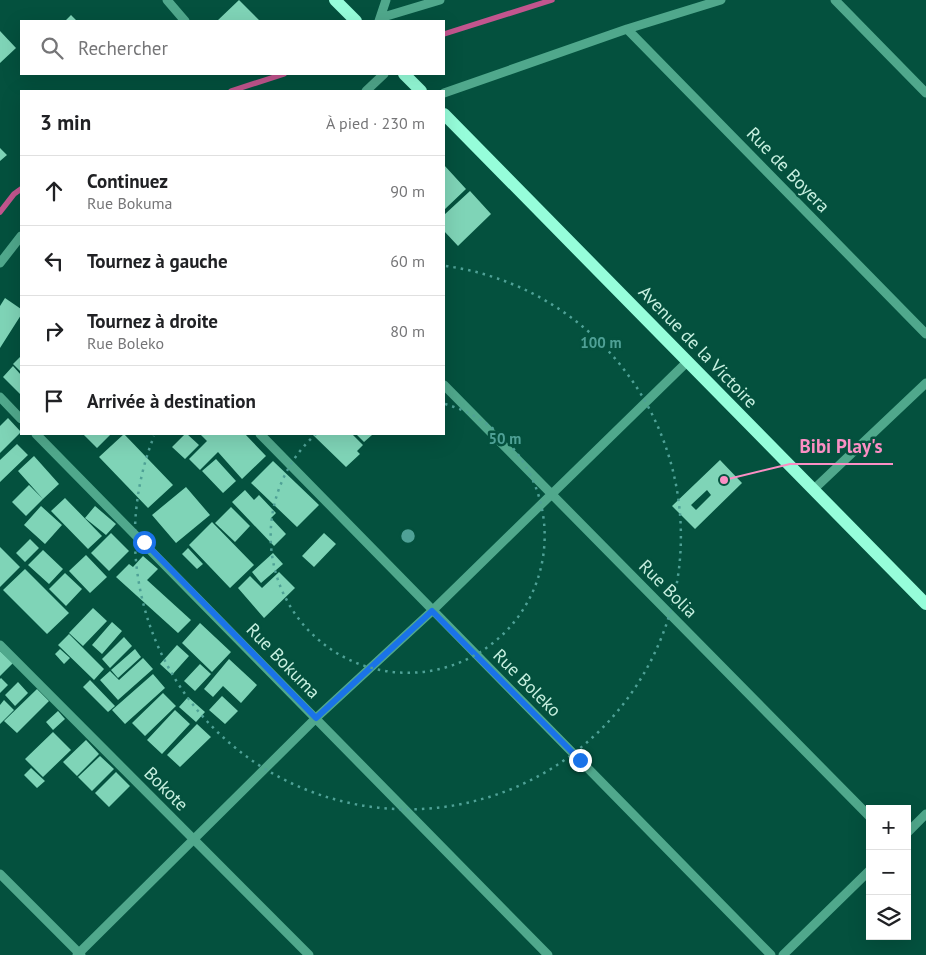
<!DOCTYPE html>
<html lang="fr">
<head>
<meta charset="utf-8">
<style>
	body { margin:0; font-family:"PT Sans",sans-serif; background:#f2f2f2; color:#202124 }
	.controls { position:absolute; right:15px; bottom:15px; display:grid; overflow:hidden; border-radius:0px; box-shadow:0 5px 20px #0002 }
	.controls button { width:45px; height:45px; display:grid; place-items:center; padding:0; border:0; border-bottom:1px solid #e0e0e0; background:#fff; color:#202124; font:25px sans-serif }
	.stop { position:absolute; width:15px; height:15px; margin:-11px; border:4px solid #1a73e8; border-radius:50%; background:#fff }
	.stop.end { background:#1a73e8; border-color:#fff; box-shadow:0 1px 5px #0008 }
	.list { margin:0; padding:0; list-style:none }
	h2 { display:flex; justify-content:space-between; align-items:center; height:65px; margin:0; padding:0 20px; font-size:21px }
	h2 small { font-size:16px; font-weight:400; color:#757577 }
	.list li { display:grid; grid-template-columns:32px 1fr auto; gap:15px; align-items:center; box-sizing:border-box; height:70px; padding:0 20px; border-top:1px solid #e0e0e0 }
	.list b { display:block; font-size:19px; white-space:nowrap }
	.list p { margin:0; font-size:16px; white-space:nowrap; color:#757577 }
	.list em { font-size:16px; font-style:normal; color:#757577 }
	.icon { flex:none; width:28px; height:28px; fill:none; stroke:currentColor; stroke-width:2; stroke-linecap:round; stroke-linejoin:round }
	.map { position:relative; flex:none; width:926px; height:955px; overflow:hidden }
	.search { position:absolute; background:#fff; box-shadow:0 5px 20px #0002; left:20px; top:20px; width:425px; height:55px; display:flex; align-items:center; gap:12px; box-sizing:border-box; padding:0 18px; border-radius:0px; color:#757577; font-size:19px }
	.panel { position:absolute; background:#fff; box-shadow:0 5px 20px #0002; left:20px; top:90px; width:425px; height:345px; border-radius:0px }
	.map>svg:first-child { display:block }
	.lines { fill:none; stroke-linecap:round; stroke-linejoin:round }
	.stream { stroke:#c2558e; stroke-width:5.5 }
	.building { fill:#7fd4b7; fill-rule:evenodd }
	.minor { stroke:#50a88c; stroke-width:9 }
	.major { stroke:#96fdda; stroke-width:12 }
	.route { stroke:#1a73e8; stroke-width:6 }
	.ring { fill:none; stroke:#4fa196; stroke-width:2.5; stroke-dasharray:2.5 5 }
	.labels { text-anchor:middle; stroke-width:5; stroke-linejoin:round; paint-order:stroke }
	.street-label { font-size:18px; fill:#c7f0e0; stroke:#04513e }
	.centre { fill:#4fa196; stroke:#04513e; stroke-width:2.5 }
	.ring-label { font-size:15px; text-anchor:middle; font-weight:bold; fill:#4fa196; stroke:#04513e; stroke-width:5; stroke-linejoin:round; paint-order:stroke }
	.leader { fill:none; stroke:#fb8fc4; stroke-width:2 }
	.callout-dot { fill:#fb8fc4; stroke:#04513e; stroke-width:2 }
	.callout-label { font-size:19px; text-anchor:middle; font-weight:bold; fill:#fb8fc4; stroke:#04513e; stroke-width:5; stroke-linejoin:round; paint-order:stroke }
</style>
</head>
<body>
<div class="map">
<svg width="926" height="955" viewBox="0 0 926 955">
	<rect width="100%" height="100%" fill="#04513e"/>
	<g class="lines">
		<path class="stream" d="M444,34l108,-34
			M231,91l53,-17
			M0,212l14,-18 7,-5"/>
	</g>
	<path class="building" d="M239,0l21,21h-43z
		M71,15l6,6h-12z
		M0,31l16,17 -16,15z
		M0,148l7,7 -7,6z
		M444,165l22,24 -22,21z
		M470,191l21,23 -33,32 -14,-15v-16z
		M5,298l16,11v6l-21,33v-42z
		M21,356v16l-8,-8z
		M13,366l8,9v20l-18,-18z
		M8,418l13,14 -21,21v-27z
		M83,434h28l-14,14z
		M124,434l49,51 -25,23 -49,-51z
		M185,434h2l12,11 -14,14 -13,-12z
		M200,434h45l21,22 -24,23 -24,-27 -18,18 -11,-11 18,-18z
		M312,434h29l1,1 10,-1 11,11 -6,6 3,3 -14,13z
		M356,434h14l2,1 -8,7z
		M17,444l11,11 -28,27v-22z
		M34,456l25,28 -16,15 -25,-28z
		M216,459l20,22 -13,12 -21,-22z
		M720,460l22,23 -47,46 -23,-23zM707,490l4,5 -15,15 -5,-5z
		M273,461l46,44 -22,22 -46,-44z
		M29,485l14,14 -17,17 -14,-14z
		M186,487l24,28 -34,28 -24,-28z
		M245,490l9,10 5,-5 17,18 -5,5 15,16 -12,12 -42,-44z
		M65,498l37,38 -14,13 -37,-38z
		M41,506l21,19 -17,19 -21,-19z
		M95,506l21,18 -10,11 -21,-17z
		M231,507l19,19 -15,16 -20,-19z
		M212,522l42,43 -24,23 -41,-43z
		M111,533l18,18 -20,20 -18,-18z
		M324,533l12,11 -22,23 -12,-11z
		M30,539l9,9 -14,14 -9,-9z
		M0,547l20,20 -20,20z
		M188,548l15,16 -6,5 -15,-15z
		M43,550l20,19 -14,15 -21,-19z
		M273,553l10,11 -22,19 -9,-11z
		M86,555l21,22 -17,16 -21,-22z
		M143,556l15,13 -11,11 44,40 -13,13 -62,-56 13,-13 4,3z
		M25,569l44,44 -22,21 -44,-44z
		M279,572l16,16 -31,30 -26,-30 12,-12 12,12z
		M65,573l17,16 -16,17 -17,-17z
		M93,608l14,13 -24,25 -14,-13z
		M112,622l10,9 -20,23 -10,-9z
		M200,623l31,29 -19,20 -30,-29z
		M69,634l35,35 -10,11 -36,-35z
		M124,637l8,9 -22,22 -8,-9z
		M177,645l12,11 -17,19 -12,-11z
		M60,649l10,9 -6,6 -9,-10z
		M135,649l6,8 -23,21 -7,-8z
		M0,651l13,12 -13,13z
		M143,658l10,11 -35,31 -18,-20 10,-9 9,9z
		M229,659l28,26 -16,18 -18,-17 -10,11 -9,-8z
		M200,664l11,10 -16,17 -11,-10z
		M153,674l12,14 -40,36 -13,-14z
		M1,678l7,7 -8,8v-14z
		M90,680l25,26 -7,6 -25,-25z
		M18,682l10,11 -13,13 -10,-11z
		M37,689l12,12 -32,32 -13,-12z
		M163,693l13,13 -31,30 -13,-13z
		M222,696l16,15 -13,13 -16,-14z
		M188,697l17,15 -9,10 -17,-15z
		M4,700l10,10 -14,14v-19z
		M175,710l15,14 -28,30 -15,-14z
		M58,711l7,8 -12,11 -7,-8z
		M197,724l14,13 -31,30 -13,-12z
		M53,732l18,18 -28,27 -18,-18z
		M86,740l13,14 -22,22 -14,-14z
		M100,756l14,13 -22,22 -14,-14z
		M31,768l14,13 -8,7 -13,-13z
		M116,772l14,14 -21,21 -14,-14z"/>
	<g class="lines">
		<path class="minor" d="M167,0l18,21
			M835,0l91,93
			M380,18l60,-18
			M379,21l7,-21
			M627,29l299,305
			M366,91l18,-17
			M444,93l183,-64 94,-29
			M0,263l21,-27
			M444,385l426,432
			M0,397l21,22
			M36,434l512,521
			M260,434l511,521
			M813,490l113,-107
			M0,645l309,310
			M907,833l19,-19
			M0,874l81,81
			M77,955l239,-237 116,-107 256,-250
			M783,955l87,-85"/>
		<path class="major" d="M335,0l21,21
			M404,74l17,17
			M444,114l482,490"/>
	</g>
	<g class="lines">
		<path class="route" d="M144,542l172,176 116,-107 148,149"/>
	</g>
	<g class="ring">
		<path d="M445 404A137 137 0 1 1 316 434"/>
		<path d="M446 266A273 273 0 1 1 154 436"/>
	</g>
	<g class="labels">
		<g class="street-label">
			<text transform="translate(788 170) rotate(46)" y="6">Rue de Boyera</text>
			<text transform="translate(698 347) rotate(46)" y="6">Avenue de la Victoire</text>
			<text transform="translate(668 589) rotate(45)" y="6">Rue Bolia</text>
			<text transform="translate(283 661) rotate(46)" y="6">Rue Bokuma</text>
			<text transform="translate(527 683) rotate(45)" y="6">Rue Boleko</text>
			<text transform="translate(166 789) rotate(45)" y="6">Bokote</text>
		</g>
	</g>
	<circle cx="408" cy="536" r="8" class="centre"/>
	<g class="ring-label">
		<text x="601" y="348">100 m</text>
		<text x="505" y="444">50 m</text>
	</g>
	<path class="leader" d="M724 480L790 464H893"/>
	<circle class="callout-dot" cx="724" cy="480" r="5"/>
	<g class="callout-label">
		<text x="841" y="453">Bibi Play's</text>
	</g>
</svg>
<div class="controls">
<button>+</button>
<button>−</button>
<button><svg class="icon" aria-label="layers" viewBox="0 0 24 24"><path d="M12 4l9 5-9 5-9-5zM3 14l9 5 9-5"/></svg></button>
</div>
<div class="stop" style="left:144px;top:542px"></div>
<div class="stop end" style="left:580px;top:760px"></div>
<div class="search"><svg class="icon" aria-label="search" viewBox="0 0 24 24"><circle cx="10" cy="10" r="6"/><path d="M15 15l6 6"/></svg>Rechercher</div>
<section class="panel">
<h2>3 min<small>À pied · 230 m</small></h2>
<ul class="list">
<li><svg class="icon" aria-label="ahead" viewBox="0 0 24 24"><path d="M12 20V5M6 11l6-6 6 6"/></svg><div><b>Continuez</b><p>Rue Bokuma</p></div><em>90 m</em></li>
<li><svg class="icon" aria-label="left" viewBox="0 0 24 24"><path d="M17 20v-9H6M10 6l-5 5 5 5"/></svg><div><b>Tournez à gauche</b></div><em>60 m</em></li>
<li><svg class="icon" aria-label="right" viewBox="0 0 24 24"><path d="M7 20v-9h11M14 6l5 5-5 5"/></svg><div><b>Tournez à droite</b><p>Rue Boleko</p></div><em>80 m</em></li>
<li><svg class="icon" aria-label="arrive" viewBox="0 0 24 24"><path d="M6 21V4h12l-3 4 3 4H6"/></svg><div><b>Arrivée à destination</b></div></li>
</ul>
</section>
</div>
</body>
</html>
